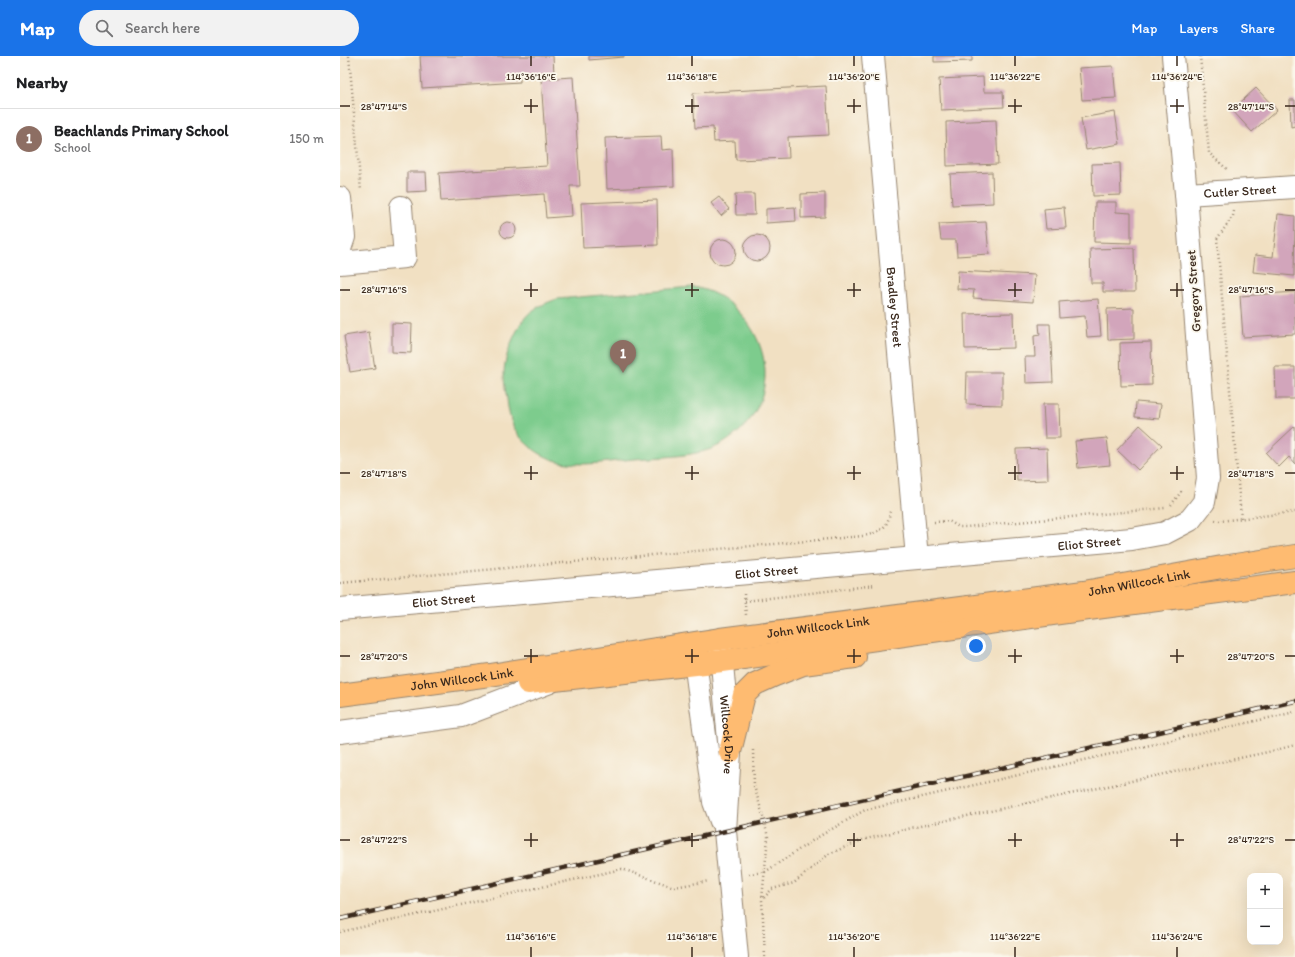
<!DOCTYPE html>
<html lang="en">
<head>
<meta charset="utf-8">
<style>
	body { margin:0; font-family:Itim,sans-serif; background:#f2f2f2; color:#202124 }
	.controls { position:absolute; right:12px; bottom:12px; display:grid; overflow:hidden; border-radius:8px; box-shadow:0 4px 16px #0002 }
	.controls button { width:36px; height:36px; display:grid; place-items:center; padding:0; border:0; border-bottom:1px solid #e0e0e0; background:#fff; color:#202124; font:20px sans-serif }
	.you { position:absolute; left:636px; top:590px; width:14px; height:14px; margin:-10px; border:3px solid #fff; border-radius:50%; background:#1a73e8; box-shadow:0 0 0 6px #1a73e833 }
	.badge { display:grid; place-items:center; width:26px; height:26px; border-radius:50%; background:#1a73e8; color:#fff; font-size:13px; font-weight:700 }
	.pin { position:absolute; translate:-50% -33px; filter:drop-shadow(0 1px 2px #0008) }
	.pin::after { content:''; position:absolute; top:21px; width:14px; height:12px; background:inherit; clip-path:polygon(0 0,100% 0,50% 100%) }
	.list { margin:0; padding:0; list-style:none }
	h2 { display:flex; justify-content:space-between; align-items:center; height:52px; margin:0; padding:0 16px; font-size:17px }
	h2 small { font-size:13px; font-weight:400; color:#757577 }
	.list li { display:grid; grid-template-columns:26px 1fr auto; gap:12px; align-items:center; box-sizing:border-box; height:60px; padding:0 16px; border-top:1px solid #e0e0e0 }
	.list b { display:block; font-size:15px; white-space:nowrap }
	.list p { margin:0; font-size:13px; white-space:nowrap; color:#757577 }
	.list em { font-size:13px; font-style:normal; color:#757577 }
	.icon { flex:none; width:22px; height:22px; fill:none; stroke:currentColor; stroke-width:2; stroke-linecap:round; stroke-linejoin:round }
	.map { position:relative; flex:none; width:955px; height:901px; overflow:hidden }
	header { display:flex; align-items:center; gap:24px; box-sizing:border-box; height:56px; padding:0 20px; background:#1a73e8; color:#fff }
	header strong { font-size:19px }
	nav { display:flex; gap:22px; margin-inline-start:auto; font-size:14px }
	.search { width:280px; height:36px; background:#f2f2f2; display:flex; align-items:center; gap:10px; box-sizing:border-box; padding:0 14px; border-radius:22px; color:#757577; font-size:15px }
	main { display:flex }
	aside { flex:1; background:#fff }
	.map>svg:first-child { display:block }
	.green { fill:#7dcc8d; stroke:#5c7b56 }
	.building { fill:#d2a5bb }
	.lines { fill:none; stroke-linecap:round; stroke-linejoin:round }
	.minor-casing { stroke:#968570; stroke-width:24 }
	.major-casing { stroke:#968570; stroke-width:24 }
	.path { stroke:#968570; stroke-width:2.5; stroke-dasharray:1 3; stroke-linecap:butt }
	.minor { stroke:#fff; stroke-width:22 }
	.major { stroke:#febb71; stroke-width:22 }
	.rail-casing { stroke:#3b2a1e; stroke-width:4.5 }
	.rail { stroke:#fbf7ec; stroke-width:3; stroke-dasharray:9; stroke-linecap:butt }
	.ticks { fill:none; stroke:#3b2a1e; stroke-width:1.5 }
	.labels { text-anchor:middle; stroke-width:3.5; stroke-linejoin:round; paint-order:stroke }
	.street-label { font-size:13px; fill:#3b2a1e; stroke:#fbf7ec }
	.ticks-label { font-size:10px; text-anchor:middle; fill:#3b2a1e; stroke:#fbf7ec; stroke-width:3.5; stroke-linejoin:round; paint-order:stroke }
</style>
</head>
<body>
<header>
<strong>Map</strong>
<div class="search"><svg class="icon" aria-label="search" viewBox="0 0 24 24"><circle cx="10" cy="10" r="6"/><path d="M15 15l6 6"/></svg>Search here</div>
<nav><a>Map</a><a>Layers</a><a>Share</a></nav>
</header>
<main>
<aside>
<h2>Nearby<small></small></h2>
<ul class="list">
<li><span class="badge" style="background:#8d6e63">1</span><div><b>Beachlands Primary School</b><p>School</p></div><em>150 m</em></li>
</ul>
</aside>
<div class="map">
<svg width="955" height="901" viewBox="0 0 955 901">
	<rect width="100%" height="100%" fill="#fbf7ec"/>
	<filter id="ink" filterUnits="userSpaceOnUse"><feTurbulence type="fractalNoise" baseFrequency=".025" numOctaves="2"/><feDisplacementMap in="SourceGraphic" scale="8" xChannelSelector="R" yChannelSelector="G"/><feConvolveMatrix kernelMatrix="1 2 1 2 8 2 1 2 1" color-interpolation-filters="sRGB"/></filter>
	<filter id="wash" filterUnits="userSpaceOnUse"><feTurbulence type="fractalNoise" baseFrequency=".012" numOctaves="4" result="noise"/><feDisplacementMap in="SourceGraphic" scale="16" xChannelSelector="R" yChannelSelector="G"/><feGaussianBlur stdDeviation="0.9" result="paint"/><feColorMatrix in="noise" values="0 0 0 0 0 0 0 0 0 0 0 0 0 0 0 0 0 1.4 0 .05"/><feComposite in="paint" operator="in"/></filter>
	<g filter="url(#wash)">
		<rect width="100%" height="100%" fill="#f1e0c2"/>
		<path class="green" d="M352,231c20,3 33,11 47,25 40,43 34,104 -19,133 -21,12 -61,12 -86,14 -21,2 -44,7 -66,4 -21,-2 -43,-16 -54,-35 -4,-8 -6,-19 -7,-29 -2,-9 -3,-18 -3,-27 1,-17 10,-39 20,-53 8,-11 22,-16 33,-20z"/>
		<g id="blocks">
			<path class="building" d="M80,0h133l1,18 -34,2v6l-98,6z
				M249,0h35v1l-35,3z
				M594,0h38v5l-38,1z
				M773,10l3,32 -34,2 -3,-32z
				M233,21l7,109h-10l2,30 -26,2 -2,-24 -103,7 -2,-28 108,-7 -6,-87z
				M643,21l1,15h19l1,15 -63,3 -2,-31z
				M486,30l3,49 -41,2 1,21 -53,2 -1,-19 -21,1 -1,-15 -18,1 -2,-35z
				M916,32l21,22 -25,22 -20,-22z
				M950,44h5v26l-4,1z
				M775,56l5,32 -34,6 -5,-32z
				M656,64l2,44 -51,2 -1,-44z
				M321,80l1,14 11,-1 1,37 -67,3 -2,-51z
				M780,107l1,32 -28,1 -1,-32z
				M67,116h19l1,19 -20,1z
				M652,116l1,31 -41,2 -2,-31z
				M485,137v24l-24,1v-24z
				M395,138h19l1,21h-19z
				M379,141l10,12 -8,7 -10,-13z
				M317,144l1,45 -75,3 -2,-45z
				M755,146h21v10l15,1v30l-37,-1z
				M455,151l1,14 -30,2v-14z
				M724,151l2,21 -20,1 -2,-20z
				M938,158l17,2 -1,60 -41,-4 2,-17 18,2z
				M160 174a8 8 0 1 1 16 0a8 8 0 1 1-16 0Z
				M646,166l3,32 -32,2 -1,-16h-15l-2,-16z
				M404 192a13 13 0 1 1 26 0a13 13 0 1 1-26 0Z
				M370 196a13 13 0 1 1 26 0a13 13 0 1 1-26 0Z
				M794,192l1,44h-32v-9h-12l-1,-34z
				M618,215l77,4 -2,27 -60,-4 1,-8 -17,-1z
				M955,236v42l-52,3 -3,-41z
				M758,243l3,37 -14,1 -2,-21 -25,2 -1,-16z
				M794,252v31l-26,1 -1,-31z
				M673,257l1,35 -49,1 -1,-35z
				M52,267l20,1 -1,29 -19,-1z
				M699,268h11l3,58 -27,1 -1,-26h10l-1,-21 6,-1z
				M29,276l6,36 -25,4 -6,-36z
				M811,286l1,43 -31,1 -1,-43z
				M935,311h20v32h-19z
				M627,316h35v33l-36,-1z
				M796,346l25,2 -2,15 -24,-2z
				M703,348h16l1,34h-15z
				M800,369l22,20 -24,25 -21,-20z
				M955,370v38l-6,-7 -10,10 -13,-14z
				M767,382l3,27 -32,3 -3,-27z
				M707,392l1,32 -31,1 -1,-32z"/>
		</g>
	</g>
	<g filter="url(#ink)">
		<use href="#blocks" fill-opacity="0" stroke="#968570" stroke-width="1"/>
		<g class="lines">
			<defs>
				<g id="minor">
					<path id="s1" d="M533,0l44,502"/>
					<path id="s2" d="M846,138l109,-7"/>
					<path d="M0,142l4,39 -4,12"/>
					<path d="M0,207l65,-6 -4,-50"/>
					<path id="s3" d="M0,553l792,-70 33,-6 25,-13 14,-18 4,-24 -22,-284 -13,-138"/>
					<path id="s4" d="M380,586l10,110 -5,79 12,126"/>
					<path d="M353,590l21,156 7,19"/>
					<path d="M0,676l121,-16 89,-34"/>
				</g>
				<g id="major">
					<path d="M188,627l194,-22 366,-52 207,-27"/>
					<path id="s5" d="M0,639l150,-20 230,-36 364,-47 138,-25 73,-11"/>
					<path d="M390,696l14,-57 11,-11 20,-9 28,-11 52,-7"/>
				</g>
			</defs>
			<use href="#minor" class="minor-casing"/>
			<use href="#major" class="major-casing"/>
			<path class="path" d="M9,0l12,135
				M860,0l9,97 19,17
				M894,155l-1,5 -16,23 24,279
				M831,449l10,-13 2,2
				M875,464l5,1 75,-9
				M594,466l15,-1 10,6h7l199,-19
				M0,527l523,-47c16,-3 26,-8 27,-26
				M404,538l2,21
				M405,545l131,-16
				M413,694l1,36 7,23 7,28 -6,62
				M409,818l16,-2 53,-35 47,-27 430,-98
				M0,876l282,-63 52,18 35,-6
				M425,901l-3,-57 10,-11 22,-6 35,-29 33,-14 58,-14 348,-74 27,-7"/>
			<use href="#minor" class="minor"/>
			<use href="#major" class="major"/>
			<defs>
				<path id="rail" d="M0,863l955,-218"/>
			</defs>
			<use href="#rail" class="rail-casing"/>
			<use href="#rail" class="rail"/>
		</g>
	</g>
	<path class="ticks" d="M191,0v10M352,0v10M514,0v10M675,0v10M837,0v10M191,43v14M352,43v14M514,43v14M675,43v14M837,43v14M0,50h10M184,50h14M345,50h14M507,50h14M668,50h14M830,50h14M945,50h10M191,227v14M352,227v14M514,227v14M675,227v14M837,227v14M0,234h10M184,234h14M345,234h14M507,234h14M668,234h14M830,234h14M945,234h10M191,410v14M352,410v14M514,410v14M675,410v14M837,410v14M0,417h10M184,417h14M345,417h14M507,417h14M668,417h14M830,417h14M945,417h10M191,593v14M352,593v14M514,593v14M675,593v14M837,593v14M0,600h10M184,600h14M345,600h14M507,600h14M668,600h14M830,600h14M945,600h10M191,777v14M352,777v14M514,777v14M675,777v14M837,777v14M0,784h10M184,784h14M345,784h14M507,784h14M668,784h14M830,784h14M945,784h10M191,891v10M352,891v10M514,891v10M675,891v10M837,891v10"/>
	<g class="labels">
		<g class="street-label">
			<text dy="5" stroke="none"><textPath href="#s2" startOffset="54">Cutler Street</textPath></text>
			<text transform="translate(853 235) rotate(-94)" y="5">Gregory Street</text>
			<text dy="5" stroke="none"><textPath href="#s1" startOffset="252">Bradley Street</textPath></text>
			<text dy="5" stroke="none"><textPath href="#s3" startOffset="752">Eliot Street</textPath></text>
			<text dy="5" stroke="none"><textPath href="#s3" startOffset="428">Eliot Street</textPath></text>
			<text dy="5" stroke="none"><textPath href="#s5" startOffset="807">John Willcock Link</textPath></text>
			<text dy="5" stroke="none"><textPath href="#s3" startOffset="104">Eliot Street</textPath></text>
			<text dy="5" stroke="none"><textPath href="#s5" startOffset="483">John Willcock Link</textPath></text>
			<text dy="5" stroke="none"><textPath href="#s5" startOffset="123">John Willcock Link</textPath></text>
			<text dy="5" stroke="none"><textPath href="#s4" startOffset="93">Willcock Drive</textPath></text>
		</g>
	</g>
	<g class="ticks-label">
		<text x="191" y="24">114°36'16"E</text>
		<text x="352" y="24">114°36'18"E</text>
		<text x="514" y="24">114°36'20"E</text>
		<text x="675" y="24">114°36'22"E</text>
		<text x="837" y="24">114°36'24"E</text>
		<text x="44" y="54">28°47'14"S</text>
		<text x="911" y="54">28°47'14"S</text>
		<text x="44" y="237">28°47'16"S</text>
		<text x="911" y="237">28°47'16"S</text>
		<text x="44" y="421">28°47'18"S</text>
		<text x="911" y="421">28°47'18"S</text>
		<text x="44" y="604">28°47'20"S</text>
		<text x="911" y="604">28°47'20"S</text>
		<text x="44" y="787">28°47'22"S</text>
		<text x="911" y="787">28°47'22"S</text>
		<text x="191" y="884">114°36'16"E</text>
		<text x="352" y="884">114°36'18"E</text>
		<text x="514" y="884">114°36'20"E</text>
		<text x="675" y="884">114°36'22"E</text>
		<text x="837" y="884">114°36'24"E</text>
	</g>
</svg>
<div class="controls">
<button>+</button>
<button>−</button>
</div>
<div class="you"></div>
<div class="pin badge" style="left:283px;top:317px;background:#8d6e63">1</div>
</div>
</main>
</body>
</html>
